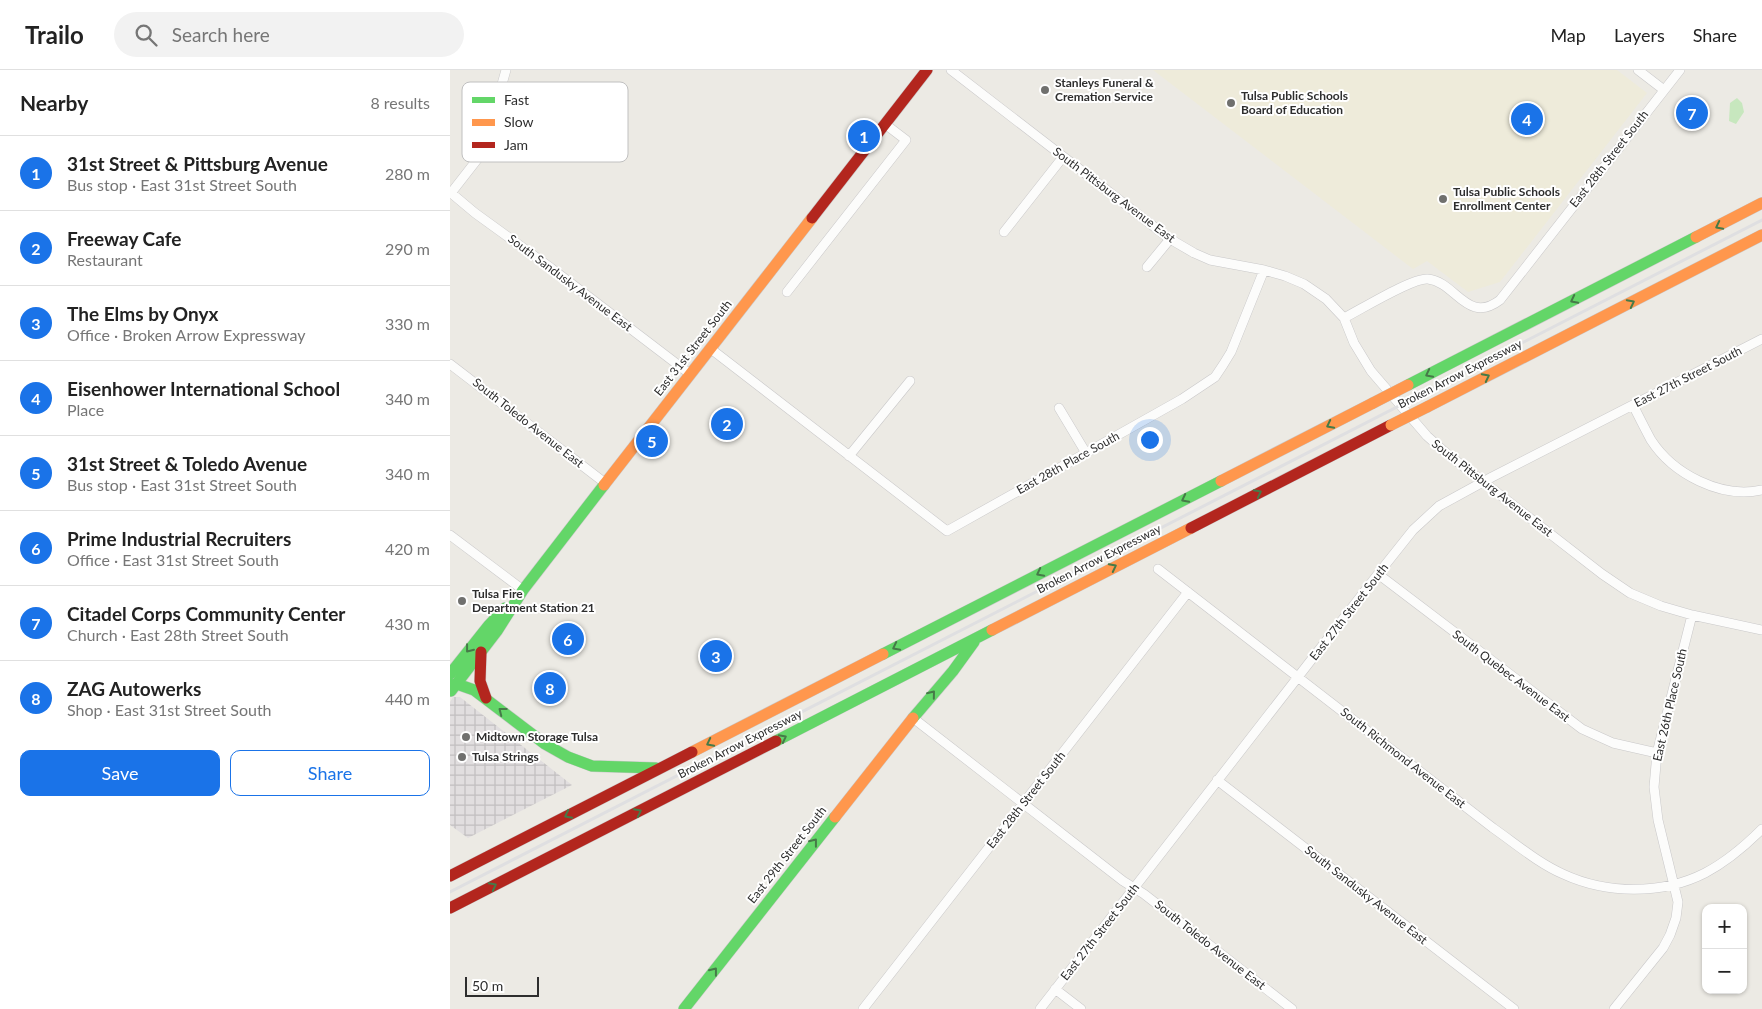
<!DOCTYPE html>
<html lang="en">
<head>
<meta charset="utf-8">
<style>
	body { margin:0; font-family:Lato,sans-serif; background:#f2f2f2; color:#222 }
	.controls { position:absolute; right:15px; bottom:15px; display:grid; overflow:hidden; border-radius:10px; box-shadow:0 1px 4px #0004 }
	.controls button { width:45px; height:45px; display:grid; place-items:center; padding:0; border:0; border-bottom:1px solid #e0e0e0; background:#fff; color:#222; font:25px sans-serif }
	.scale { position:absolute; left:15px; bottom:12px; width:74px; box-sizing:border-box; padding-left:5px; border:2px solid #2e2e2e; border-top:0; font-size:14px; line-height:18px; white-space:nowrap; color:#2e2e2e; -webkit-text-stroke:4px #fff; paint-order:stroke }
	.you { position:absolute; left:699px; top:369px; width:18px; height:18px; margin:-12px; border:4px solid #fff; border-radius:50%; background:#1a73e8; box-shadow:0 0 0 8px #1a73e833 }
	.badge { display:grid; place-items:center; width:32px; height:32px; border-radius:50%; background:#1a73e8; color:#fff; font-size:16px; font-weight:700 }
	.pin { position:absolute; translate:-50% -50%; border:2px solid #fff; box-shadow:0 1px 5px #0006 }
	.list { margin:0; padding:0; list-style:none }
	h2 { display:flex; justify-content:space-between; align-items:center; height:65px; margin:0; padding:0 20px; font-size:21px }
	h2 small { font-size:16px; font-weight:400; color:#767676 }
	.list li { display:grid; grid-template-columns:32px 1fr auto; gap:15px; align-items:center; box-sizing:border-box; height:75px; padding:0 20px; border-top:1px solid #e0e0e0 }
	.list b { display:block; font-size:19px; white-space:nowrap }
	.list p { margin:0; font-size:16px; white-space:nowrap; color:#767676 }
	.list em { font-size:16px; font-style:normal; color:#767676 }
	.actions { display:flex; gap:10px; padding:15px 20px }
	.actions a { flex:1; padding:11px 0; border:1px solid #1a73e8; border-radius:10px; text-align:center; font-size:18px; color:#1a73e8 }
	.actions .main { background:#1a73e8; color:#fff }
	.icon { flex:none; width:28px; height:28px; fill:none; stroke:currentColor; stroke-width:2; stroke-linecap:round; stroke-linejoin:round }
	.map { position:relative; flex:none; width:1312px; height:939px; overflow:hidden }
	header { display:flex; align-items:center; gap:30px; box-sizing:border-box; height:70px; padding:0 25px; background:#fff; border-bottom:1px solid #e0e0e0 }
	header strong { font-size:24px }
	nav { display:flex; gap:28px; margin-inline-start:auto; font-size:18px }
	.search { width:350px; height:45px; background:#f2f2f2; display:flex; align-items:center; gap:12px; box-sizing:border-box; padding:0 18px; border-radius:28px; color:#767676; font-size:19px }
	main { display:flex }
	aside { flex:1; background:#fff }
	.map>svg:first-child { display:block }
	.industrial { fill:url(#industrial-grid) }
	.education { fill:#eeebda }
	.green { fill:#c7e7be }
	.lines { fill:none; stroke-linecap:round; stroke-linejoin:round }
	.street-casing { stroke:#c9c8c9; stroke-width:10 }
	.fast-casing { stroke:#c9c8c9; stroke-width:12 }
	.slow-casing { stroke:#c9c8c9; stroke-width:12 }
	.jam-casing { stroke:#c9c8c9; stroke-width:12 }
	.street { stroke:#fcfcfb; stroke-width:9 }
	.fast { stroke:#63d668; stroke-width:11 }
	.slow { stroke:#ff974d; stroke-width:11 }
	.jam { stroke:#b3261e; stroke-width:11 }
	.rail { stroke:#dfdfe1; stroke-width:3 }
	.slow-bridge-casing { stroke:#c6c6c4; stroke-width:12; stroke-linecap:butt }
	.slow-bridge { stroke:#ff974d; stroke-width:11 }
	.oneway { stroke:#467a48 }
	.poi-dot { fill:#70706e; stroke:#fff; stroke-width:2 }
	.labels { text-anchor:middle; stroke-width:4; stroke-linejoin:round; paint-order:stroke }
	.poi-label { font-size:12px; font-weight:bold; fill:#2e2e2e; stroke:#fff; text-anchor:start }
	.street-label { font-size:12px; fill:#2e2e2e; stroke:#fff }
	.key { fill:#fff; stroke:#c0c0c0; stroke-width:1 }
	.key-label { font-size:14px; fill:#2e2e2e }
</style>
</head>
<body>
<header>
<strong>Trailo</strong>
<div class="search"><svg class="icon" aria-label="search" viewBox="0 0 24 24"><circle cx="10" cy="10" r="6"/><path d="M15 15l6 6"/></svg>Search here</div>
<nav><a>Map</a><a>Layers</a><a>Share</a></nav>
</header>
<main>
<aside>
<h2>Nearby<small>8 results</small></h2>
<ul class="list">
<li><span class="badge">1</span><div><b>31st Street &amp; Pittsburg Avenue</b><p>Bus stop · East 31st Street South</p></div><em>280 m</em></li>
<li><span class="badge">2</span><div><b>Freeway Cafe</b><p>Restaurant</p></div><em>290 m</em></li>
<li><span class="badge">3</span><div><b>The Elms by Onyx</b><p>Office · Broken Arrow Expressway</p></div><em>330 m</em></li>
<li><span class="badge">4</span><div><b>Eisenhower International School</b><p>Place</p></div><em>340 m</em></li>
<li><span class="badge">5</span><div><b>31st Street &amp; Toledo Avenue</b><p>Bus stop · East 31st Street South</p></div><em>340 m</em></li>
<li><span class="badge">6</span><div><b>Prime Industrial Recruiters</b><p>Office · East 31st Street South</p></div><em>420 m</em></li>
<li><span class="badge">7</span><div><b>Citadel Corps Community Center</b><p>Church · East 28th Street South</p></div><em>430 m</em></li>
<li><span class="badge">8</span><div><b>ZAG Autowerks</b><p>Shop · East 31st Street South</p></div><em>440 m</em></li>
</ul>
<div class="actions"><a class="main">Save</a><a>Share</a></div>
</aside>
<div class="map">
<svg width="1312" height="939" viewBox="0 0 1312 939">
	<defs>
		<pattern id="industrial-grid" width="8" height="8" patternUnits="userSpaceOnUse" patternTransform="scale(1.25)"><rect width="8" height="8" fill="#e1dedf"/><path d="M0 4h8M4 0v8" fill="none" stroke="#c1bfc0"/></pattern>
	</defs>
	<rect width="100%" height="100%" fill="#eceae4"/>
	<path class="industrial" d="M3,627h7l112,88 -104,53 -18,-13v-123z"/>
	<path class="education" d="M703,0h464l30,23 -147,189 -32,10 -41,-31 -14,8z"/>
	<path class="green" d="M1287,28l5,5 2,9 -8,12 -7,-3 1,-18z"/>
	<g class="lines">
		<defs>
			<path id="street" d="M501,0l219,169 24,14 16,7 54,10 21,6 19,8 22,15 18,19 10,25 17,28 56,65 19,17 156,121 28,19 31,13 31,9 70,15
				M1188,0l26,20
				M0,122l25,21 76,55 139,106
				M1,123l39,-50 5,-11 7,-48 4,-14
				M554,162l59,-75
				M697,197l23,-28
				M337,222l119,-152 -21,-16
				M894,248c16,-8 69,-41 84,-39 28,3 39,46 72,21l180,-230
				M261,279l236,182 235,-132 33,-22 8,-12 8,-13 33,-82
				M0,294l155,119
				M1183,335c6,12 12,24 18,35 22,34 70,59 111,50
				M609,338l27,45
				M399,386l61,-75
				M0,465l73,55
				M708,499l335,259c23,16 45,35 70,46 43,20 99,21 142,-1 21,-11 40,-27 57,-44
				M928,504l204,155 31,14 44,10
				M463,648l210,163 21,13 148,115
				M767,710l297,229
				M605,919l26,20
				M413,939l325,-417
				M590,939l338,-435 35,-44 26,-24 53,-29 270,-138
				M1164,939l49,-61 7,-13 6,-17 2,-16 -20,-82 -4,-33 3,-34 35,-138"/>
			<path id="fast" d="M958,315l288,-148
				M433,584l338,-173
				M0,604l39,-49 16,-17
				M0,615l7,-1 17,6 71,54 23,13 24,9 64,2
				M1,621l46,-60 26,-41 81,-105
				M463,648l40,-47 21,-29
				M326,671l216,-111
				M234,939l151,-192"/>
			<path id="slow" d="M1246,167l66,-34
				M977,337l335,-172
				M771,411l152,-78
				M154,415l208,-267
				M542,560l199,-102
				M242,682l191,-98
				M385,747l78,-99"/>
			<path id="jam" d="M362,148l115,-148
				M741,458l200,-103
				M31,582l-1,29 6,17
				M0,806l242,-124
				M0,838l326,-167"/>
		</defs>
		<use href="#street" class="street-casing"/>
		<use href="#fast" class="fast-casing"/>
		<use href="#slow" class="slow-casing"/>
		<use href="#jam" class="jam-casing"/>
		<use href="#street" class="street"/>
		<use href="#fast" class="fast"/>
		<use href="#slow" class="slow"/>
		<use href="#jam" class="jam"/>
		<path class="rail" d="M0,822l1312,-672"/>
		<defs>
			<path id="slow-bridge" d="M923,333l35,-18
				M941,355l36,-18"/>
		</defs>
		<use href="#slow-bridge" class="slow-bridge-casing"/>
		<use href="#slow-bridge" class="slow-bridge"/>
	</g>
	<defs><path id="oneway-chevron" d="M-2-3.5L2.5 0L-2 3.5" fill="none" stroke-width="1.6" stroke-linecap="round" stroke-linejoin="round" transform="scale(1.25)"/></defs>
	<g class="oneway">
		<use href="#oneway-chevron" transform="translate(1269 156) rotate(153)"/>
		<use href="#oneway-chevron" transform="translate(1124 230) rotate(153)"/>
		<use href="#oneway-chevron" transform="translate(1181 233) rotate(-27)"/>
		<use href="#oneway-chevron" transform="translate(979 304) rotate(153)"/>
		<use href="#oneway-chevron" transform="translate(1036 307) rotate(-27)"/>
		<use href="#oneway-chevron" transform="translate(880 355) rotate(153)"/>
		<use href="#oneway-chevron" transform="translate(808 423) rotate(-27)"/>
		<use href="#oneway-chevron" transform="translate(735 429) rotate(153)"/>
		<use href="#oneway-chevron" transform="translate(663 497) rotate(-27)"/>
		<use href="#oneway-chevron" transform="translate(590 503) rotate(153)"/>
		<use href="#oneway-chevron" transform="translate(446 577) rotate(153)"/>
		<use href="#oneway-chevron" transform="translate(19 579) rotate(128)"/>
		<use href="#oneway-chevron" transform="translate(482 624) rotate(-51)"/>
		<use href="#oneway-chevron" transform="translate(52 641) rotate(-142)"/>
		<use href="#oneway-chevron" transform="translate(333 668) rotate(-27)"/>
		<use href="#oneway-chevron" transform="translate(260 673) rotate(153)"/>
		<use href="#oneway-chevron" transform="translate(188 742) rotate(-27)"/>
		<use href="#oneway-chevron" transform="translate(118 745) rotate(153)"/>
		<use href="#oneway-chevron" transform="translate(364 772) rotate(-52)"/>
		<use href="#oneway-chevron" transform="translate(43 816) rotate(-27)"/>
		<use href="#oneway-chevron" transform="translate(264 901) rotate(-52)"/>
	</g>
	<g class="poi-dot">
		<circle cx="595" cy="20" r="5"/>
		<circle cx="781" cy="33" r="5"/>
		<circle cx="993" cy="129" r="5"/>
		<circle cx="12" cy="531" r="5"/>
		<circle cx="16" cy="667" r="5"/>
		<circle cx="12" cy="687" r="5"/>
	</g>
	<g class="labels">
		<g class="poi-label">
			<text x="605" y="17">Stanleys Funeral &amp;<tspan x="605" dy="14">Cremation Service</tspan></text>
			<text x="791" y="30">Tulsa Public Schools<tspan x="791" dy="14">Board of Education</tspan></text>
			<text x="1003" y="126">Tulsa Public Schools<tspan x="1003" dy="14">Enrollment Center</tspan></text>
			<text x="22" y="528">Tulsa Fire<tspan x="22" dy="14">Department Station 21</tspan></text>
			<text x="26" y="671">Midtown Storage Tulsa</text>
			<text x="22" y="691">Tulsa Strings</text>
		</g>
		<g class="street-label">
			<text transform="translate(1159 89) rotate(-52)" y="4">East 28th Street South</text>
			<text transform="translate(664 125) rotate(37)" y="4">South Pittsburg Avenue East</text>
			<text transform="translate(120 213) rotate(37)" y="4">South Sandusky Avenue East</text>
			<text transform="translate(243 278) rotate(-52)" y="4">East 31st Street South</text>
			<text transform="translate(1010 304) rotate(-27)" y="4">Broken Arrow Expressway</text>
			<text transform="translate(1238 307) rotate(-27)" y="4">East 27th Street South</text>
			<text transform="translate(78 353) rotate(38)" y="4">South Toledo Avenue East</text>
			<text transform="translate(618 393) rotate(-29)" y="4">East 28th Place South</text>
			<text transform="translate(1042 418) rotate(38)" y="4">South Pittsburg Avenue East</text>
			<text transform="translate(649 489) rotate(-27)" y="4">Broken Arrow Expressway</text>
			<text transform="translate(899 542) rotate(-52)" y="4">East 27th Street South</text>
			<text transform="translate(1061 606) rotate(37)" y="4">South Quebec Avenue East</text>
			<text transform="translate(1220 635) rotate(-77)" y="4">East 26th Place South</text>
			<text transform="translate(290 674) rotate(-27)" y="4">Broken Arrow Expressway</text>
			<text transform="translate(953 688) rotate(38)" y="4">South Richmond Avenue East</text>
			<text transform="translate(576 730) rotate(-52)" y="4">East 28th Street South</text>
			<text transform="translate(337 785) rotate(-52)" y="4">East 29th Street South</text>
			<text transform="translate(916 825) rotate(38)" y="4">South Sandusky Avenue East</text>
			<text transform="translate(650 862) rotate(-52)" y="4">East 27th Street South</text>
			<text transform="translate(760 875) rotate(38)" y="4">South Toledo Avenue East</text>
		</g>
	</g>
	<rect x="12" y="12" width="166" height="80" rx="8" class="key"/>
	<rect x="22" y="27" width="23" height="6" fill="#63d668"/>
	<rect x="22" y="49" width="23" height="7" fill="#ff974d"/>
	<rect x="22" y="72" width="23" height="6" fill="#b3261e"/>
	<g class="key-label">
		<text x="54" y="35">Fast</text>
		<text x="54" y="57">Slow</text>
		<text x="54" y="80">Jam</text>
	</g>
</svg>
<div class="controls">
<button>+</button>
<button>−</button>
</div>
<div class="scale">50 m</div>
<div class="you"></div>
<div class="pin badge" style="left:414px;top:66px">1</div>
<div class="pin badge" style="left:277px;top:354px">2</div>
<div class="pin badge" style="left:266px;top:586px">3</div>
<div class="pin badge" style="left:1077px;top:49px">4</div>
<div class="pin badge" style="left:202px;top:371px">5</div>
<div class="pin badge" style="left:118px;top:569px">6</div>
<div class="pin badge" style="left:1242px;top:43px">7</div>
<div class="pin badge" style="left:100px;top:618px">8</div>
</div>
</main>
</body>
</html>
